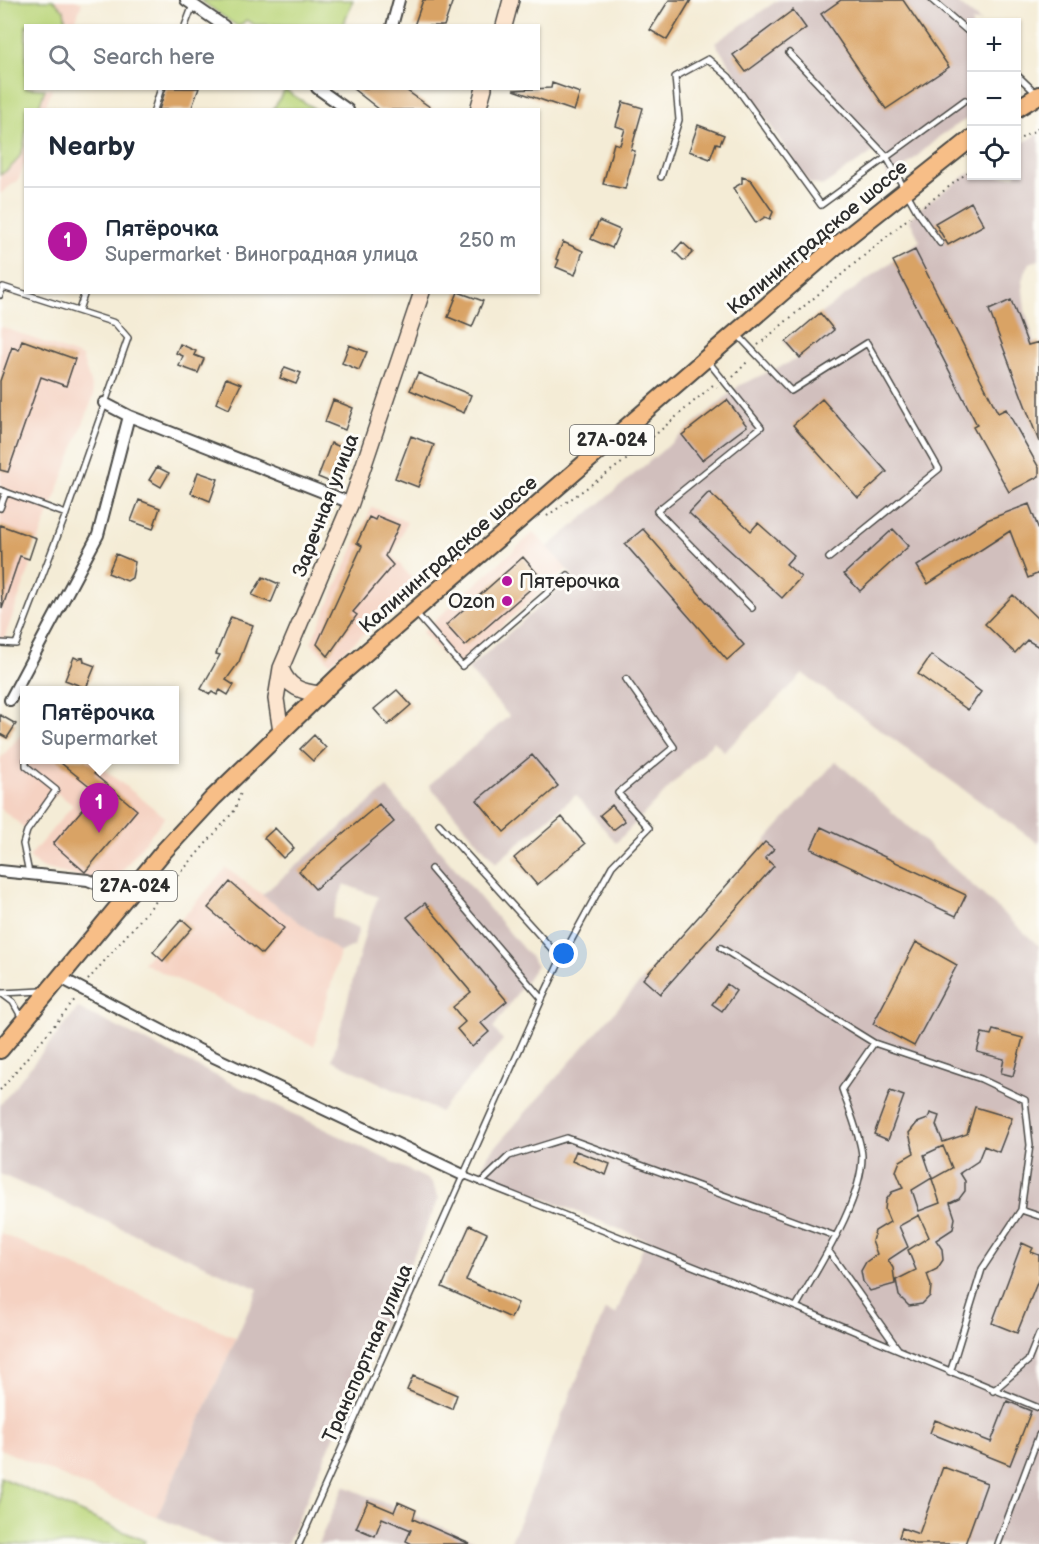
<!DOCTYPE html>
<html lang="en">
<head>
<meta charset="utf-8">
<style>
	body { margin:0; font-family:"Balsamiq Sans",sans-serif; background:#f6f6f7; color:#1f2937 }
	.controls { position:absolute; right:18px; top:18px; display:grid; overflow:hidden; border-radius:0px; box-shadow:0 2px 4px #0004 }
	.controls button { width:54px; height:54px; display:grid; place-items:center; padding:0; border:0; border-bottom:2px solid #e0e1e3; background:#fff; color:#1f2937; font:30px sans-serif }
	.you { position:absolute; left:564px; top:954px; width:21px; height:21px; margin:-15px; border:4px solid #fff; border-radius:50%; background:#1a73e8; box-shadow:0 0 0 9px #1a73e833 }
	.badge { display:grid; place-items:center; width:39px; height:39px; border-radius:50%; background:#b5179e; color:#fff; font-size:20px; font-weight:700 }
	.pin { position:absolute; translate:-50% -50px; filter:drop-shadow(0 2px 3px #0008) }
	.pin::after { content:''; position:absolute; top:32px; width:21px; height:18px; background:inherit; clip-path:polygon(0 0,100% 0,50% 100%) }
	.popup { position:absolute; left:20px; top:686px; width:159px; height:78px; box-sizing:border-box; display:grid; place-content:center; border-radius:0px; background:#fff; filter:drop-shadow(0 2px 4px #0005); font-size:20px; white-space:nowrap; color:#747a83 }
	.popup b { font-size:22px; color:#1f2937 }
	.popup::after { content:''; position:absolute; left:50%; top:100%; margin-left:-12px; border:12px solid transparent; border-top-color:#fff }
	.list { margin:0; padding:0; list-style:none }
	h2 { display:flex; justify-content:space-between; align-items:center; height:78px; margin:0; padding:0 24px; font-size:26px }
	h2 small { font-size:20px; font-weight:400; color:#747a83 }
	.list li { display:grid; grid-template-columns:39px 1fr auto; gap:18px; align-items:center; box-sizing:border-box; height:108px; padding:0 24px; border-top:2px solid #e0e1e3 }
	.list b { display:block; font-size:22px; white-space:nowrap }
	.list p { margin:0; font-size:20px; white-space:nowrap; color:#747a83 }
	.list em { font-size:20px; font-style:normal; color:#747a83 }
	.icon { flex:none; width:33px; height:33px; fill:none; stroke:currentColor; stroke-width:2; stroke-linecap:round; stroke-linejoin:round }
	.map { position:relative; flex:none; width:1039px; height:1544px; overflow:hidden }
	.search { position:absolute; background:#fff; box-shadow:0 2px 4px #0004; left:24px; top:24px; width:516px; height:66px; display:flex; align-items:center; gap:15px; box-sizing:border-box; padding:0 21px; border-radius:0px; color:#747a83; font-size:22px }
	.panel { position:absolute; background:#fff; box-shadow:0 2px 4px #0004; left:24px; top:108px; width:516px; height:186px; border-radius:0px }
	.map>svg:first-child { display:block }
	.built { fill:#f5d2c2 }
	.industrial { fill:#d1bfbd }
	.green { fill:#bbd67c; stroke:#738054; stroke-width:1.5 }
	.building { fill:#d9a365; fill-rule:evenodd }
	.lines { fill:none; stroke-linecap:round; stroke-linejoin:round }
	.service-casing { stroke:#494845; stroke-width:8 }
	.minor-casing { stroke:#494845; stroke-width:14 }
	.secondary-casing { stroke:#494845; stroke-width:18 }
	.primary-casing { stroke:#494845; stroke-width:20 }
	.path { stroke:#494845; stroke-width:2; stroke-dasharray:1.5 4.5; stroke-linecap:butt }
	.service { stroke:#fff; stroke-width:5 }
	.minor { stroke:#fff; stroke-width:10 }
	.secondary { stroke:#fce5cf; stroke-width:15 }
	.primary { stroke:#f7be87; stroke-width:16 }
	.poi-dot { fill:#b5179e; stroke:#fdfcf7; stroke-width:2 }
	.labels { text-anchor:middle; stroke-width:6; stroke-linejoin:round; paint-order:stroke }
	.shield { fill:#fdfcf7; stroke:#6a6a68; stroke-width:1.5 }
	.shield-label { font-size:18px; font-weight:bold; fill:#2b2b2b }
	.street-label { font-size:20px; fill:#2b2b2b; stroke:#fdfcf7 }
	.poi-label { font-size:20px; fill:#2b2b2b; stroke:#fdfcf7; text-anchor:start }
</style>
</head>
<body>
<div class="map">
<svg width="1039" height="1544" viewBox="0 0 1039 1544">
	<rect width="100%" height="100%" fill="#fdfcf7"/>
	<filter id="ink" filterUnits="userSpaceOnUse"><feTurbulence type="fractalNoise" baseFrequency=".0167" numOctaves="2"/><feDisplacementMap in="SourceGraphic" scale="12" xChannelSelector="R" yChannelSelector="G"/><feConvolveMatrix kernelMatrix="1 2 1 2 8 2 1 2 1" color-interpolation-filters="sRGB"/></filter>
	<filter id="wash" filterUnits="userSpaceOnUse"><feTurbulence type="fractalNoise" baseFrequency=".008" numOctaves="4" result="noise"/><feDisplacementMap in="SourceGraphic" scale="24" xChannelSelector="R" yChannelSelector="G"/><feGaussianBlur stdDeviation="1.35" result="paint"/><feColorMatrix in="noise" values="0 0 0 0 0 0 0 0 0 0 0 0 0 0 0 0 0 1.4 0 .05"/><feComposite in="paint" operator="in"/></filter>
	<g filter="url(#wash)">
		<rect width="100%" height="100%" fill="#f4ecd6"/>
		<path class="built" d="M0,0h75l7,3 -8,22 -48,1v62l26,1 -8,20 -18,1 -1,52 -6,17 -19,15z
			M0,326l82,31 12,38 -56,147 -38,-13z
			M372,507l35,15 -15,33 27,32 -89,76 -19,-20z
			M534,532l33,37 -105,92 6,8 -10,3 -36,-40z
			M0,551l32,11 -28,77 -4,-2z
			M24,731v29h68l73,57 -54,68 -72,-18 -10,-10 44,-52 -16,-12 -31,36 -26,-21v-49z
			M226,868l114,84 -26,94 -171,-83z
			M0,1233l236,105 -79,179 -157,-68z"/>
		<path class="industrial" d="M778,0h176l27,22h-9l-1,94 -31,20 -51,45 -5,-15 -11,-14 -51,34 -13,-3 -94,-140z
			M1039,134v126l-10,3 -7,17 3,30 10,33 4,-1v502l-236,-170 -79,78 -10,-11 -98,102 -40,-48 -80,68 -67,-78 80,-69 -41,-47 105,-92 -25,-30 192,-162 57,-26 -14,-18 137,-100 -11,-22 16,-15 46,-32 1,4h44l1,-30z
			M836,761l203,185v598h-529l95,-234 11,4 30,-74 -120,-49 -45,-21 8,-16z
			M387,788l150,177 -44,63 10,12 -63,72 -108,-52 34,-130 12,-33 -34,-13 -12,33 27,11 -5,18 -14,6 -78,-57z
			M78,1008l353,173 8,17 -152,346h-69l-61,-27 101,-228 -258,-115v-69z
			M344,1486l138,58h-164z"/>
		<path class="green" d="M0,0h53l11,10 2,15 -40,1v62l19,1 -7,20 -12,1c0,29 2,48 -26,65z
			M200,0h153l-10,25h-88l-9,-5 -5,5 -4,1z
			M285,90l30,19h-42z
			M0,1477l145,64 -1,3h-144z"/>
		<g id="blocks">
			<path class="building" d="M423,0h30l-9,26h-30z
				M669,0h22l-24,40 -17,-10z
				M841,0h62l46,67 -63,42 -65,-95z
				M793,10l13,18 -60,44 -13,-17z
				M552,83l28,10 -6,18 -61,-21 38,-2z
				M166,88h33l-8,22h-32z
				M352,88h51l31,22h-54z
				M623,102l20,6 -12,42 4,1 -10,38 -22,-5 11,-41 6,2 5,-16 -9,-3z
				M698,125l26,10 -4,9 -4,-1 -6,16 -21,-8z
				M742,177l9,3 22,32 -3,7 -5,-2 -9,6 -23,-35 9,-5z
				M971,202l13,23 -36,20 -13,-22z
				M599,221l21,9 -8,18 -21,-9z
				M563,242l20,9 -8,24 -19,-8 3,-7 -3,-1z
				M682,242l11,10 -9,9 -10,-10z
				M915,250l83,163 8,-4 33,59v8l-30,16 -36,-65 4,-2 -84,-164z
				M458,292l25,9 -11,26 -24,-10z
				M1011,300l17,45 11,-3v100l-50,-132z
				M820,313l14,17 -34,28 -14,-16z
				M22,340l53,19 -9,27 -25,-9 -33,95 -8,-2v-89l12,-34 7,3z
				M180,344l16,7 -2,4 10,4 -6,14 -19,-7 4,-10 -7,-3z
				M349,345l18,7 -8,18 -17,-7z
				M285,367l16,6 -5,11 -16,-6z
				M418,373l53,22 -7,18 -54,-23z
				M226,378l15,6 -12,25 -13,-6z
				M822,399l65,73 -29,26 -65,-73z
				M333,400l20,8 -8,22 -20,-8z
				M727,400l20,26 -45,34 -20,-25z
				M411,436l23,9 -16,42 -23,-9z
				M331,443l14,6 -15,33 -12,-5z
				M157,467l12,6 -8,14 -12,-7z
				M198,472l20,7 -8,22 -19,-8z
				M709,492l42,39 7,-8 36,32 -8,9 15,13 -19,21 -93,-85z
				M139,500l21,8 -7,21 -22,-8z
				M1029,504l10,26v43l-11,5 -18,-47 -82,53 -11,-18 70,-46z
				M377,516l22,9 -14,31 8,9 -40,47 4,3 -29,41 -11,-12 45,-98 -5,-3 12,-26 6,3z
				M0,525l36,13 -7,21 -9,-3 -18,53z
				M643,529l101,116 -17,15 -102,-116z
				M893,529l16,17 -49,45 -16,-17z
				M116,554l19,8 -3,16 -5,3 -19,-8z
				M523,557l19,22 -77,67 -19,-21z
				M263,577l16,7 -8,19 -19,-8z
				M1013,595l26,25v27l-12,-7 -12,13 -30,-29z
				M231,617l22,8 -14,37 -13,18 8,5 -6,10 -8,-5 -3,5 -5,-3 -2,2 -9,-5 19,-34 -4,-1z
				M931,655l50,37 -13,18 -50,-36z
				M74,657l4,2 5,-2 1,5 11,4 -9,22 -21,-8z
				M397,690l14,15 -23,20 -14,-16z
				M0,715l16,9 -9,14 -7,-4z
				M314,735l12,13 -13,13 -13,-12z
				M532,755l26,31 -54,46 -27,-32z
				M56,759h30l12,10 -4,5 43,36 -52,62 -32,-28 44,-52z
				M379,804l15,18 -79,67 -16,-18z
				M612,805l13,16 -12,9 -13,-15z
				M562,817l23,27 -48,41 -23,-27z
				M821,827l145,68 -10,21 -145,-67z
				M275,828l19,20 -11,10 -19,-20z
				M765,842l9,7 -9,9 9,8 -114,128 -17,-15z
				M230,882l54,46 -22,26 -54,-46z
				M425,903l82,98 -26,22 8,9 -17,15 -15,-18 8,-7 -12,-15 18,-15 -64,-75z
				M182,919l10,9 -29,33 -10,-9z
				M916,942l41,23 -43,81 -41,-22z
				M727,984l9,7 -14,20 -10,-7z
				M993,1030l30,8 -10,38 -12,-3 3,-14 -27,-7 5,-19 9,2z
				M890,1091l14,5 -16,44 -14,-6z
				M975,1107l37,11 -13,34 -15,-6 -6,15 -18,12 5,8v10l-6,8 -9,4 5,15 -2,11 -17,11 6,9 1,11 -6,9 -10,5 4,12 -1,10 -8,8 -13,2 -10,-10 -3,-16 20,-10 -8,-20 21,-13 -10,-22 -20,11 9,21 -20,13 5,8 2,16 -25,7 -7,-9 -2,-11 5,-9 11,-8 -5,-13 3,-10 15,-9 -5,-12 1,-10 6,-8 11,-4 -7,-17 4,-10 14,-8 -5,-20 8,-10 11,-4 2,-6 9,3 -3,9 7,17 24,-8zM943,1146l9,22 -20,11 8,24 -21,8 -7,-21 20,-12 -8,-23z
				M576,1151l34,13 -4,11 -34,-14z
				M470,1225l17,8 -21,47 52,23 -7,15 -69,-31z
				M1022,1243l11,5 -2,4 8,3v23l-22,55 -25,-10z
				M413,1376l44,19 -5,14 -45,-19z
				M1007,1401l24,10 -21,54 -80,-32 5,-13 56,22z
				M943,1467l44,16 -22,61h-50l-16,-7 3,-9 17,6z
				M368,1501l26,11 4,-10 18,8 -3,9 57,25h-58l-6,-3 5,-11 -29,-12 -7,18 -19,-8z"/>
		</g>
	</g>
	<g filter="url(#ink)">
		<use href="#blocks" fill-opacity="0" stroke="#494845" stroke-width="1.5"/>
		<g class="lines">
			<defs>
				<path id="service" d="M932,0l40,35
					M185,26l8,-21
					M789,53l97,103 31,55 23,32
					M1016,74l21,20
					M154,110l7,-22
					M661,177l18,-57 -4,-43 33,-18 21,18 92,128 144,-105
					M0,295l3,-8 112,36 13,15 -62,176 -50,130 -16,-1
					M79,310l6,-18
					M737,334l54,57 76,-48 72,126 -110,89
					M707,360l54,67 -104,84 95,97
					M0,490l66,24
					M0,508l6,-16
					M415,612l47,54 106,-91
					M26,760v6l30,24 -29,41 -4,13 6,29
					M439,824l122,135
					M721,948l153,95 -32,46c6,18 19,49 20,67 0,46 -44,111 -66,151
					M1,993l12,9 9,16
					M2,993l40,-2
					M542,999l19,-40 51,-93 37,-38 -31,-35 56,-46 -48,-68
					M874,1043l107,36 44,21 5,45 -9,65 -39,59 -32,104
					M463,1175l333,132 243,101
					M481,1183l28,-27 58,-18 268,98
					M1021,1210l18,6
					M828,1250l70,99
					M993,1391l35,-30 11,-27
					M299,1544l243,-545 -111,-130
					M998,1544l41,-109"/>
				<path id="minor" d="M186,0l38,26
					M392,26l7,-26
					M317,88l31,22
					M104,403l25,13 222,87
					M10,700l88,-165 31,-119
					M0,871l88,9 39,16
					M61,978l136,71 266,126"/>
				<path id="secondary" d="M504,26l7,-26
					M478,110l6,-22
					M281,668c7,20 21,24 40,26
					M281,732l-5,-33 5,-31 70,-165 71,-211"/>
				<path id="primary" d="M1016,109l23,-14
					M0,1050l163,-198 50,-54 127,-123 496,-429 136,-108"/>
			</defs>
			<use href="#service" class="service-casing"/>
			<use href="#minor" class="minor-casing"/>
			<use href="#secondary" class="secondary-casing"/>
			<use href="#primary" class="primary-casing"/>
			<path class="path" d="M1016,141l23,-13
				M924,206l48,-37
				M758,345l152,-128
				M733,377l16,-17
				M547,516l79,-56 87,-75 4,2
				M88,980l146,-169 8,-21
				M0,1090l77,-92"/>
			<use href="#service" class="service"/>
			<use href="#minor" class="minor"/>
			<use href="#secondary" class="secondary"/>
			<use href="#primary" class="primary"/>
		</g>
	</g>
	<g class="poi-dot">
		<circle cx="507" cy="581" r="6"/>
		<circle cx="507" cy="601" r="6"/>
	</g>
	<g class="labels">
		<g class="shield">
			<rect x="570" y="425" width="84" height="30" rx="4.5"/>
			<rect x="93" y="871" width="84" height="30" rx="4.5"/>
		</g>
		<g class="shield-label">
			<text x="612" y="446">27А-024</text>
			<text x="135" y="892">27А-024</text>
		</g>
		<g class="street-label">
			<text transform="translate(817 237) rotate(-40)" y="7">Калининградское шоссе</text>
			<text transform="translate(325 505) rotate(-69)" y="7">Заречная улица</text>
			<text transform="translate(448 554) rotate(-41)" y="7">Калининградское шоссе</text>
			<text transform="translate(367 1353) rotate(-66)" y="7">Транспортная улица</text>
		</g>
		<g class="poi-label">
			<text x="519" y="588">Пятерочка</text>
			<text x="495" y="608" text-anchor="end">Ozon</text>
		</g>
	</g>
</svg>
<div class="controls">
<button>+</button>
<button>−</button>
<button><svg class="icon" aria-label="locate" viewBox="0 0 24 24"><circle cx="12" cy="12" r="6"/><path d="M12 2v4M12 18v4M2 12h4M18 12h4"/></svg></button>
</div>
<div class="you"></div>
<div class="pin badge" style="left:99px;top:833px">1</div>
<div class="popup"><b>Пятёрочка</b>Supermarket</div>
<div class="search"><svg class="icon" aria-label="search" viewBox="0 0 24 24"><circle cx="10" cy="10" r="6"/><path d="M15 15l6 6"/></svg>Search here</div>
<section class="panel">
<h2>Nearby<small></small></h2>
<ul class="list">
<li><span class="badge">1</span><div><b>Пятёрочка</b><p>Supermarket · Виноградная улица</p></div><em>250 m</em></li>
</ul>
</section>
</div>
</body>
</html>
